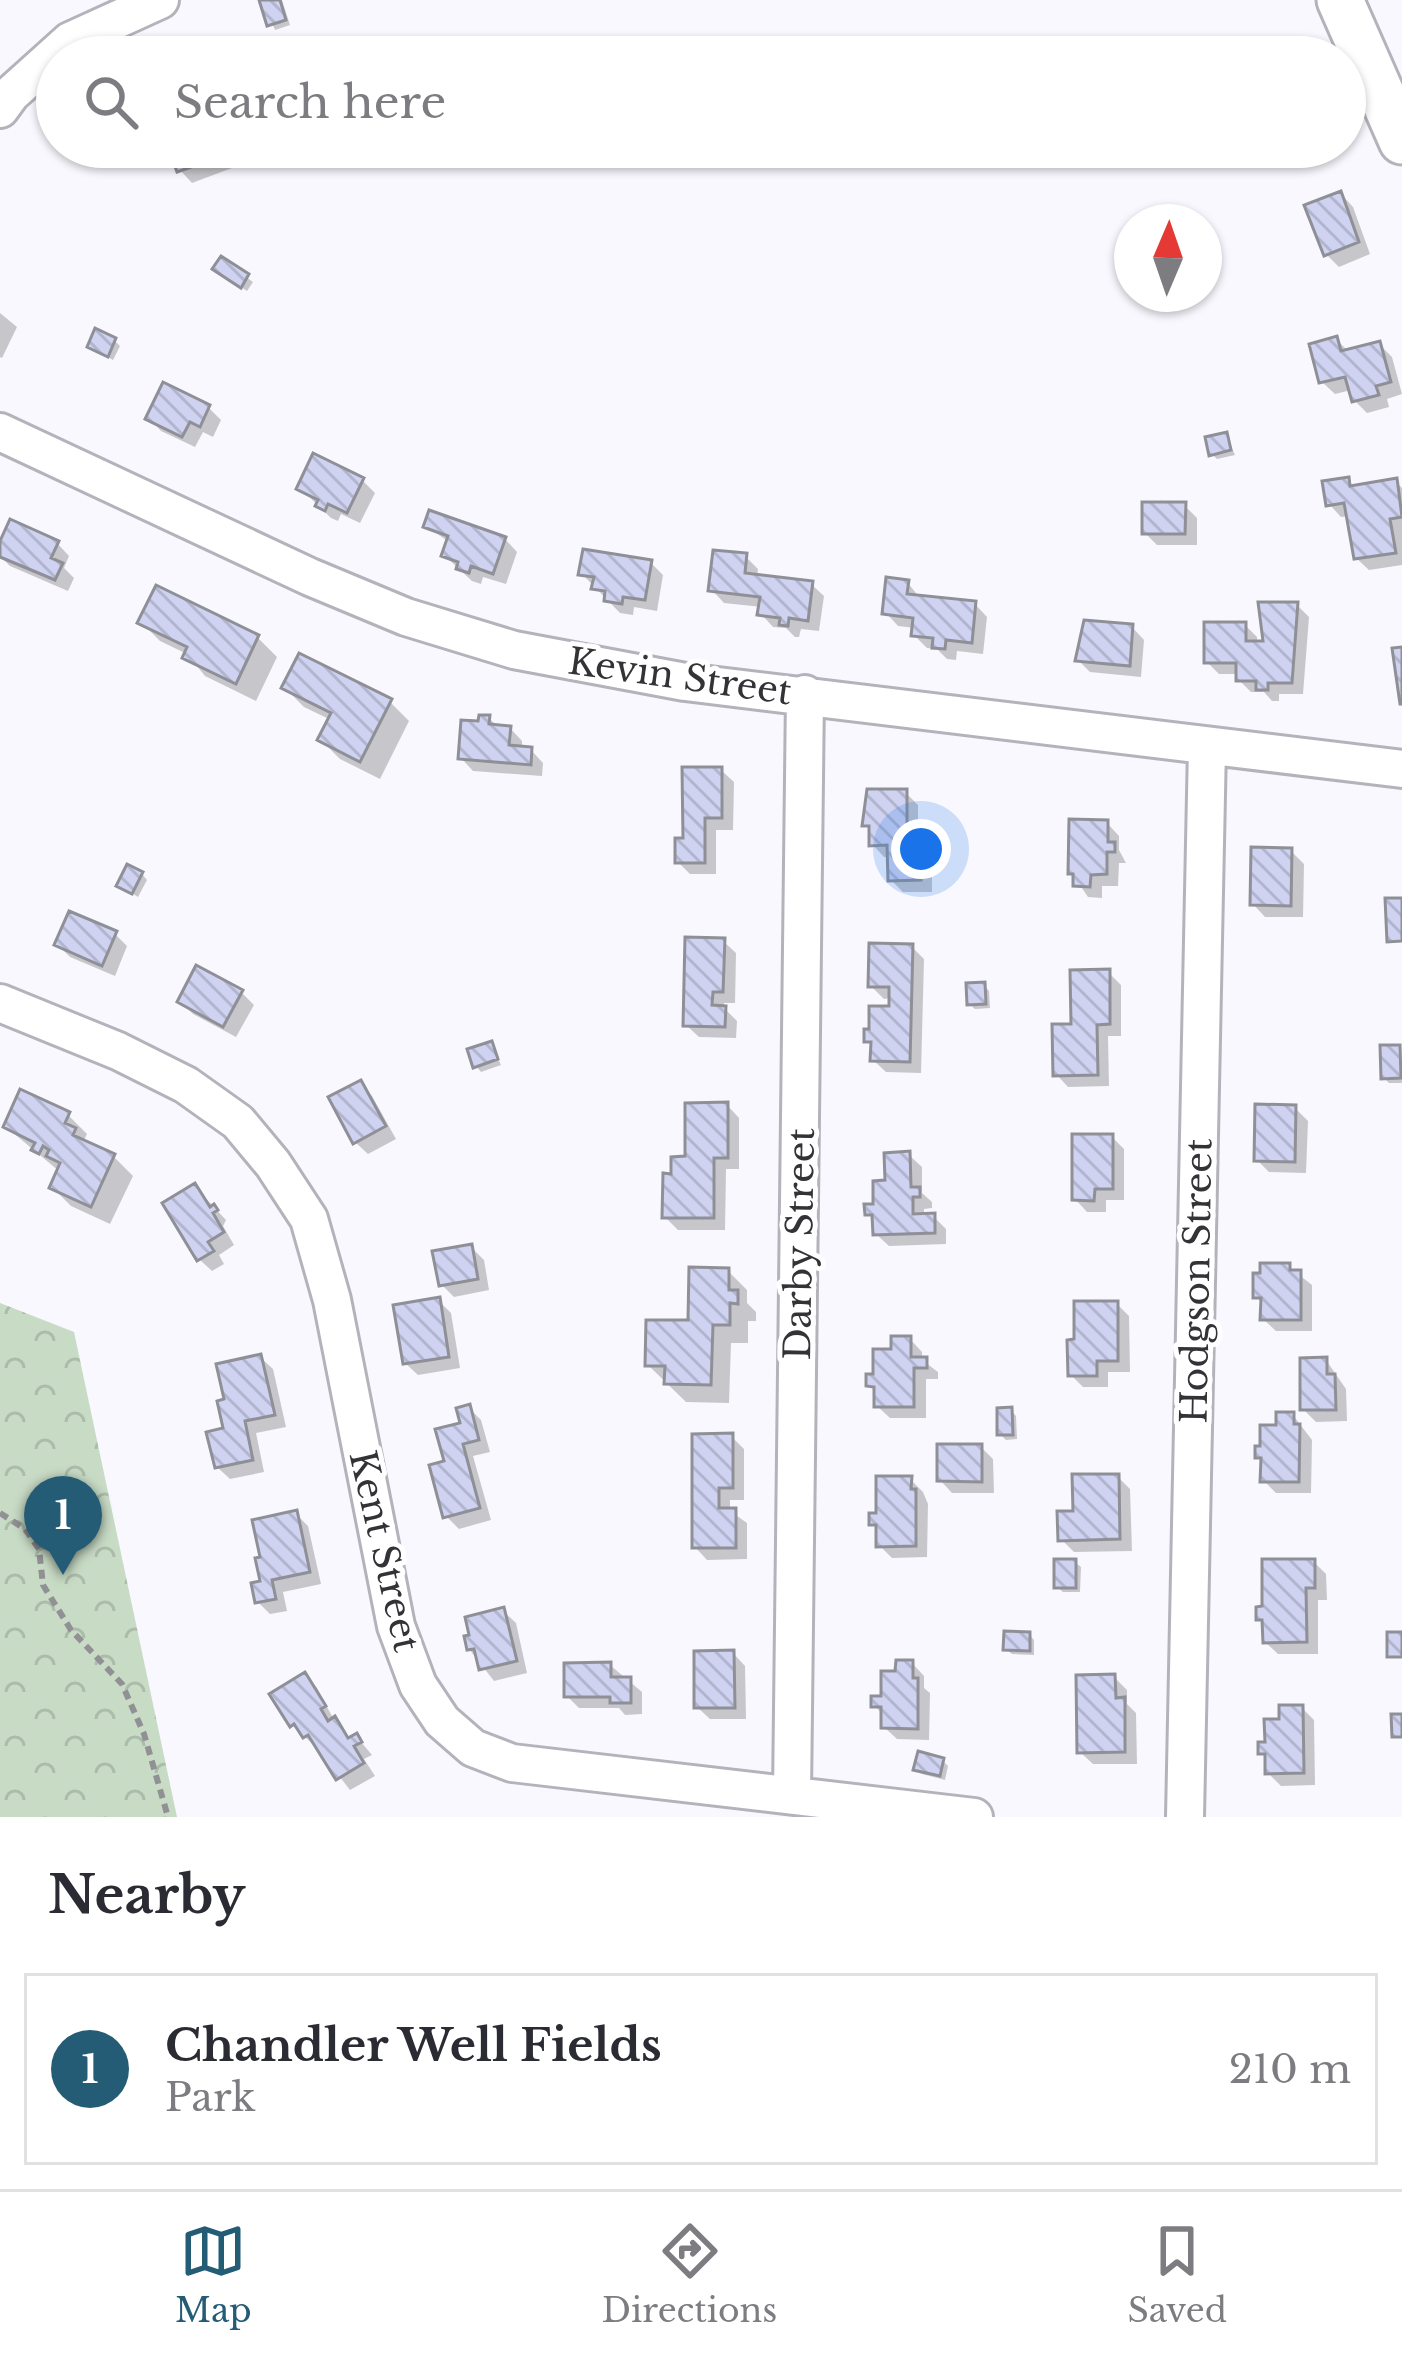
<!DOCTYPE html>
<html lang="en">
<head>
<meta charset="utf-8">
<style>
	body { margin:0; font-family:"Libre Baskerville",serif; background:#f7f7f7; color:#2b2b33 }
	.compass { position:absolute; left:1114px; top:204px; width:108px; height:108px; border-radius:50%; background:#fff; box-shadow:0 3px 9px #0004; rotate:2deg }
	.you { position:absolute; left:921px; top:849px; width:42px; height:42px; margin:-30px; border:9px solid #fff; border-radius:50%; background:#1a73e8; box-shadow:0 0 0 18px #1a73e833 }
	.badge { display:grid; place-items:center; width:78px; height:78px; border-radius:50%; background:#245c76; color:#fff; font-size:39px; font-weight:700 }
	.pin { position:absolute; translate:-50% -99px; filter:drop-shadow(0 3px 6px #0008) }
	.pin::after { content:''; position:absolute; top:63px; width:42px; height:36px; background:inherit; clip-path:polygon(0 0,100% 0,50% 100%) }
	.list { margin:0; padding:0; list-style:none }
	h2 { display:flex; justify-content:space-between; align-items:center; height:156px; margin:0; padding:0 48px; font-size:51px }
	h2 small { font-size:39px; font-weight:400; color:#7c7c81 }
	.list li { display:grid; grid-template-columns:78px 1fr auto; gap:36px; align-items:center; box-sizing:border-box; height:192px; margin:0 24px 24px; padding:0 24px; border:3px solid #e1e1e2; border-radius:0px }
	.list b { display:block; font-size:45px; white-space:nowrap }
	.list p { margin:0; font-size:39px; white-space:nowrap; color:#7c7c81 }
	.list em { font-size:39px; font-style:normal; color:#7c7c81 }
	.icon { flex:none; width:66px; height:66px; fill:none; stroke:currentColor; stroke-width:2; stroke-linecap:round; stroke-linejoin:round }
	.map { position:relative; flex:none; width:1402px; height:1817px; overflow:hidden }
	.search { position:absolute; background:#fff; box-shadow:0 3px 9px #0004; left:36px; right:36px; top:36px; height:132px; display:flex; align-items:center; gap:30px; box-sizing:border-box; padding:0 42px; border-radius:66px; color:#7c7c81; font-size:45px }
	.sheet { height:372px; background:#fff }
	nav { display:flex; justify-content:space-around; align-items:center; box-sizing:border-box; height:168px; border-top:3px solid #e1e1e2; background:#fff; font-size:33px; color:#7c7c81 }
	nav a { display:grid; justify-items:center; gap:6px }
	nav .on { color:#245c76 }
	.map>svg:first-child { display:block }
	.park { fill:url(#park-crowns) }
	.shadow { fill:#0003 }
	.building { fill:url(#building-back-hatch); stroke:#8f9097; stroke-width:3 }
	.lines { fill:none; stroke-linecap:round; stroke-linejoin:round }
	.minor-casing { stroke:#b3b3bc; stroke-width:42 }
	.tertiary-casing { stroke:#b3b3bc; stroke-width:51 }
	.path { stroke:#909095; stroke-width:6; stroke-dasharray:9 6; stroke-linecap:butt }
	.minor { stroke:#fff; stroke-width:36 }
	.tertiary { stroke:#fff; stroke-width:45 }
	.labels { text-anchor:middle; stroke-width:10; stroke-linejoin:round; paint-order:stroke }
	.street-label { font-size:36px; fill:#333337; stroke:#fff }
</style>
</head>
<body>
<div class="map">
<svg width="1402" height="1817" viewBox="0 0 1402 1817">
	<defs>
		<pattern id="park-crowns" width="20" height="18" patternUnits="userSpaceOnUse" patternTransform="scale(3)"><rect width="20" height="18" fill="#c8dbc5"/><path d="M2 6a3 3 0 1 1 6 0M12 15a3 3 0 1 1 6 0" fill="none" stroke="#acbcaa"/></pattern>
		<pattern id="building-back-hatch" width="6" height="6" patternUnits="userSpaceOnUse" patternTransform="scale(3)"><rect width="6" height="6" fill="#cfd2f0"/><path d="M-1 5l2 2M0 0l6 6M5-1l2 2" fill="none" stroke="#b2b5ce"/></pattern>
	</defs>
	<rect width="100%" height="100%" fill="#f8f8fe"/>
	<path class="park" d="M0,1303l74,29 103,485h-177z"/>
	<path class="shadow" d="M262,0h20l8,25 -15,5z
		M172,147h53l7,21 -40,15 -12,-13z
		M1341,194l12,13 17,47 -31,13 -13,-13z
		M222,260l31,22 -6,9 -26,-17z
		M0,313l17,14 -15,31 -2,-1z
		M1336,339l13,13 30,-8 13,13 10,37 -15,5 2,8 -22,6 -13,-13 -3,-10 -16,4 -13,-12z
		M114,340l6,6 -7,14 -23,-13z
		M209,408l12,12 -8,17 -10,-5 -8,15 -34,-16 -12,-13z
		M1226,435l9,20 -18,4 -5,-5z
		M363,481l12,12 -15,30 -19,-9 -3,7 -7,-3 -31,-30z
		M1348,481l7,7 41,-6 6,6v77l-33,5 -13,-12 -7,-42 -8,1 -12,-13z
		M1184,505l13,13v27h-40l-12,-12z
		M426,526l79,13 12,13 -11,32 -23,-7 -2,7 -9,-3 -28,-26 5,-13z
		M57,543l12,13 -5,12 10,10 -6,13 -58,-25 -10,-10v-8z
		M745,556l13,13 -1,9 54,6 13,12 -5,35 -18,-2 -2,8h-4l-9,-9 -13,-1 -12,-13 1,-7 -38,-4 -12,-13z
		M651,563l12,12 -6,36 -23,-4 -1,8 -13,-2 -38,-39z
		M907,582l13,16 55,6 12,13 -4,37 -26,-3 -1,9 -9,-1 -10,-10 -10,-1 -13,-13 1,-7 -17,-2 -12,-13z
		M1297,605l12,12 -6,77h-24v7h-7l-8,-9h-13l-12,-12v-6h-20l-12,-12 38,-37 12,12v7h9z
		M141,622l117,16 19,19 -21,44 -51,-25 -18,-22 -27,-13z
		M1132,627l12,13 -3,37 -51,-5 -12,-12z
		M285,688l105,14 19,19 -29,58 -40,-20 -19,-19 10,-20 -27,-13z
		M489,718l9,9 12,1 12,13v8l9,1 12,13 -1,13 -69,-5 -12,-13 20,-34z
		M721,770l13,12 -1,48h-17v44h-26l-12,-12z
		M905,792l13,13v55l14,14v18h-29l-12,-12 -1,-23h-6l-12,-13v-13l-6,-6z
		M1107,823l12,13v14l7,13h-7l-1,23h-16v12l-14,-1 -17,-25z
		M1291,851l13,13 -1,53h-38l-12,-13z
		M142,874l5,6 -9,17 -18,-11z
		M115,934l12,12 -12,30 -45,-19 -12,-12z
		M723,941l13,12 -1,50h-11v5l13,13 -1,17 -37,-1 -13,-12z
		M912,947l12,12 -3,114 -35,-1 -13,-12 1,-13 -7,-7 25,-31v-11l-8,1 -13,-13z
		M1108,972l13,13v51h-13l1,50 -41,1 -12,-13 18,-47z
		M984,985l5,6 1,17 -15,1 -6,-5z
		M241,992l13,13 -18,32 -43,-23 -13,-13z
		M491,1044l10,21 -20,7 -5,-6z
		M1399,1048l3,35h-13l-5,-5z
		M360,1083l12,13 24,43 -28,15 -13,-12z
		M727,1105l12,13v51h-13l-1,61h-47l-13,-13 9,-40z
		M1295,1108l13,13 -2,52 -37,-1 -12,-12z
		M68,1115l19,19 -3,6 6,6 24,11 19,19 -23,48 -39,-18 -19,-19 7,-16 -53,-44z
		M1112,1137l12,12v51h-18v12h-19l-12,-13z
		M909,1155l13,12v26l10,9v6l-8,1v8l9,-1 13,13v15l-57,2 -13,-12v-13l-8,-7 9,-7z
		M195,1187l31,33 -3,6 11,19 -15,10 5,9 -12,7 -13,-12z
		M471,1247l13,13 5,30 -35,7 -12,-12z
		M1288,1266l24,19v46h-36l-13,-12 1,-15 -8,-7z
		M728,1271l19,19v13l9,9v9h-8v22h-17l-2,60 -43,-1 -38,-37 43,-41z
		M438,1300l13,13 9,55 -42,7 -13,-12z
		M1117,1304l12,12 1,56h-22v15h-25l-12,-12z
		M910,1339l12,13v8l16,12v7h-12v39h-36l-13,-12v-13l-8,-8z
		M260,1357l13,12 13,58 -30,6 8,39 -34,7 -13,-12 10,-37v-29z
		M1326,1360l20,29 1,32 -31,1 -13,-13z
		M469,1408l12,12 9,32 -17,4 18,64 -32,9 -13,-13 1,-53z
		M1011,1410l5,6 1,23 -11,1 -6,-6z
		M1293,1415l19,25 -1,53h-35l-13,-13 1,-17 -6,-6z
		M731,1436l13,13v51h-14v11l17,12v36l-40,1 -12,-13z
		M981,1447l12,12 1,34h-42l-12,-13z
		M1118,1477l12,12 2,62 -58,1 -13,-13z
		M910,1479l13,13 5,12 -1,53 -35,1 -13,-13v-15l-7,-7z
		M296,1514l12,12 13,58 -38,8 4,19 -17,3 -12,-12z
		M1075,1562l6,5 -1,25h-17l-6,-5z
		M1314,1562l12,12 1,26h-9v54h-40l-13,-12v-17l-6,-6z
		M503,1611l13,12 11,50 -33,8 -25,-32z
		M1029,1634l5,6v15l-22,-1 -6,-5z
		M733,1653l12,13 1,53h-36l-13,-12z
		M912,1663l12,13v12l6,5 -1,47 -32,-1 -13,-12v-11l-10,-11 10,-6 14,-25z
		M610,1665l32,27v22l-17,1 -6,-7h-40l-12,-12z
		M305,1676l12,12 17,32 17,20 5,-4 16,19 -8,4 11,17 -25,14 -32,-41 -26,-24z
		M1114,1677l13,13v14l9,9 1,51h-44l-13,-12z
		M1302,1708l12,12 1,65 -34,1 -13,-13v-13l-7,-8 21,-31z
		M943,1761l5,5 -3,14 -23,-6 -6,-5z"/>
	<path class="building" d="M259,0h21l6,20 -19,6z
		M1276,40l8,17h-42l-1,-1z
		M168,147h51l3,9 -45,16z
		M1341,191l18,51 -35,14 -20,-51z
		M221,256l28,18 -8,14 -29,-19z
		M95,328l21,10 -8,19 -21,-10z
		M1337,336l4,15 39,-10 11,41 -15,4 3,9 -27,7 -7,-25 -26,6 -10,-39z
		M163,382l47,23 -10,22 -10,-5 -8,15 -37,-18z
		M1227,432l4,18 -22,6 -4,-19z
		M313,453l51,25 -17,35 -19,-9 -3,7 -10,-5 3,-6 -22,-11z
		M1349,477l1,9 47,-8 5,39 -12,2 6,34 -42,6 -10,-56 -18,3 -4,-25z
		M1142,502h44l-1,32h-43z
		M429,510l77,27 -13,37 -22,-8 -2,7 -13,-4 2,-7 -17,-6 7,-20 -25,-9z
		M10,519l49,22 -8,17 12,5 -8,17 -55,-23v-16z
		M583,549l69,11 -7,40 -22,-3 -1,7 -18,-3 1,-10 -14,-2 3,-12 -16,-2z
		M713,550l34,3 -2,20 68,8 -5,40 -19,-3 -1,8 -9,-1 1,-7 -23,-3 3,-18 -52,-6z
		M886,577l23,3 -2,14 69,7 -4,42 -26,-3 -1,9 -13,-1 1,-10 -22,-2 2,-18 -31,-4z
		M156,585l103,50 -23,49 -54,-26 5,-11 -50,-24z
		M1258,602h40l-6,81h-24v7h-12v-9h-20v-18h-32v-41h42v19h17z
		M1084,620l49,4 -3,42 -55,-5z
		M1402,647v57h-2l-8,-56z
		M299,653l93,46 -32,63 -43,-22 14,-27 -50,-25z
		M479,715h11l-1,9 22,2 -2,19 23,2 -1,18 -73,-6 3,-39 17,1z
		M682,767h40v51h-17v45h-30v-25h8z
		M867,789h40v70h14v21l-33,1 -1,-36 -18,1v-20h-7z
		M1069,819l39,1v22h7v10h-8v22l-16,1 -1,12 -17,-1v-12h-5z
		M1251,847l41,1 -1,58 -41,-1z
		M127,864l16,8 -11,22 -16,-8z
		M1385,898h17v43l-15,1z
		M69,911l48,20 -15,35 -48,-21z
		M685,937l40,1 -2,54h-10l-1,13 14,1 -1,21 -42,-1z
		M869,943l44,1 -3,118 -40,-1 1,-19h-7v-13h5v-23h20v-19h-21z
		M196,965l47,25 -20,37 -46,-25z
		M1110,969v55l-13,1 1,50 -45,1 -1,-52h19l-1,-54z
		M985,982l1,22 -19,1 -1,-22z
		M492,1041l6,18 -25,9 -6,-19z
		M1380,1045h20l1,33 -20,1z
		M361,1080l25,46 -33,18 -25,-47z
		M20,1089l50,23 -5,11 11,5 -3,7 42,19 -24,53 -42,-19 11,-25 -14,-7 3,-6 -6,-4 -4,8 -8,-4 4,-7 -32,-16z
		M728,1102v56h-14v60h-52l1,-45 8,1v-17l14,-1v-53z
		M1255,1104l41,1 -1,57 -41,-1z
		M1072,1134h41v55h-18l-1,12 -22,-1z
		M910,1151l1,36h9v10h-7v17l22,-1v20l-62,2 -1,-20h-7l-1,-11h9v-23l12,-1 -1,-27z
		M195,1183l15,24 4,-3 4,6 -5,3 11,19 -16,10 6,9 -17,10 -35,-58z
		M472,1244l6,35 -39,7 -7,-35z
		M1260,1263h30v7h11v50h-41l1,-22h-8v-25h7z
		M689,1267l40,1v22h9v14l-8,-1v22h-17l-2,60 -47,-1 1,-18h-20l1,-46h42z
		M440,1297l9,60 -46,7 -10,-59z
		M1074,1301h44v60h-21v15h-29l-1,-36 7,-1z
		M891,1336h20v21h16v11h-13v39h-40v-20l-8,-1v-12h7v-25h18z
		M261,1354l14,61 -30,6 8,39 -38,8 -9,-36 17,-4 -6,-27 7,-2 -8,-35z
		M1327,1357v17h8l1,36h-36v-52z
		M470,1404l9,36 -16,4 17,64 -37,10 -14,-53 15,-4 -9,-32 25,-6 -4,-15z
		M1012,1407l1,28h-16v-27z
		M1276,1412h18v12h6l-1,58h-39l1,-24h-6v-12h5v-21h16z
		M733,1433v55h-14v20h17v40h-44v-114z
		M937,1444h45v38l-45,-1z
		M1072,1474h47l1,65 -62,2 -1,-30h16z
		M876,1476h36l-1,13h5v57l-40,1v-22h-7v-12h7z
		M297,1510l13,62 -38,8 4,19 -21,4 -4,-20 9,-2 -5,-23 5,-1 -8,-37z
		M1054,1559h22v29h-22z
		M1262,1559h53v29h-9l1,54 -44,1 -1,-23h-6v-13l6,-1z
		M504,1607l13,54 -38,9 -5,-21 -7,1 -3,-14 5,-1 -4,-18z
		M1004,1631l26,1v19l-27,-1z
		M1387,1632h15v25h-15z
		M734,1650l1,58h-41v-57z
		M896,1660h17v18h5v51l-37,-1v-21h-10v-11h10v-25h14z
		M611,1662v15h20v26h-21v-6h-46v-34z
		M305,1672l21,34 -5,3 7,12 7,-5 13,22 9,-5 5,9 -8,4 10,17 -28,17 -28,-45 -5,3 -9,-14 -4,3 -21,-33z
		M1115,1674l1,24 9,-1v55l-48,1 -1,-78z
		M1279,1705h24l1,68 -39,1v-20h-7v-12h7l-1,-23h15z
		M1391,1714h11v23h-10z
		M918,1751l26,7 -4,18 -27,-6z"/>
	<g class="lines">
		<defs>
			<path id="minor" d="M0,109l11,-15 59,-53 90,-41
				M0,432l310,145 96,40 108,33 171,32 717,87
				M0,1003l118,48 68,34 52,37 35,42 36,55 23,81 64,326 22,59 24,36 31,27 39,15 462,54
				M792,1795l13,-1101
				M1185,1817l22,-1071"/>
			<path id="tertiary" d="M1340,0l62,141"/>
		</defs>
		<use href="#minor" class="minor-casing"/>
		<use href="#tertiary" class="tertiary-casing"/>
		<path class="path" d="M0,1513l25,16 14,20 4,36 28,45 51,54 22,50 24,83"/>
		<use href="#minor" class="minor"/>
		<use href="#tertiary" class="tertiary"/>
	</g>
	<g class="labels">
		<g class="street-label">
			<text transform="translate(680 676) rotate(8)" y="13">Kevin Street</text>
			<text transform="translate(799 1244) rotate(-89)" y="13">Darby Street</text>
			<text transform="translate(1196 1281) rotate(-89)" y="13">Hodgson Street</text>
			<text transform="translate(385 1551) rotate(77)" y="13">Kent Street</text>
		</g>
	</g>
</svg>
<svg class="compass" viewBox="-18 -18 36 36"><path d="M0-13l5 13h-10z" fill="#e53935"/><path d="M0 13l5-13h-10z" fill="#7c7c81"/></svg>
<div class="you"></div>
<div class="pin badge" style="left:63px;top:1575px">1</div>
<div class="search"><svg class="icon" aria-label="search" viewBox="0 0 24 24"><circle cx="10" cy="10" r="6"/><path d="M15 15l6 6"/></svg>Search here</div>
</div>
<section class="sheet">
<h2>Nearby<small></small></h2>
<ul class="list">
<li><span class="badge">1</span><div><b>Chandler Well Fields</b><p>Park</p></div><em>210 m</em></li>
</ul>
</section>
<nav>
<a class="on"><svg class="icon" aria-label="map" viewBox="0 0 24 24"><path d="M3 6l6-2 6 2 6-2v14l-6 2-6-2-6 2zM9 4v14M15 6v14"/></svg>Map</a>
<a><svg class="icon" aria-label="directions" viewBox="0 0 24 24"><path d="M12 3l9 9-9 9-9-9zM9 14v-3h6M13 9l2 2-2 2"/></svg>Directions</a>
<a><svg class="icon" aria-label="saved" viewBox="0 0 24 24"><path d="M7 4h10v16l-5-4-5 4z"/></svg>Saved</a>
</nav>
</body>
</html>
